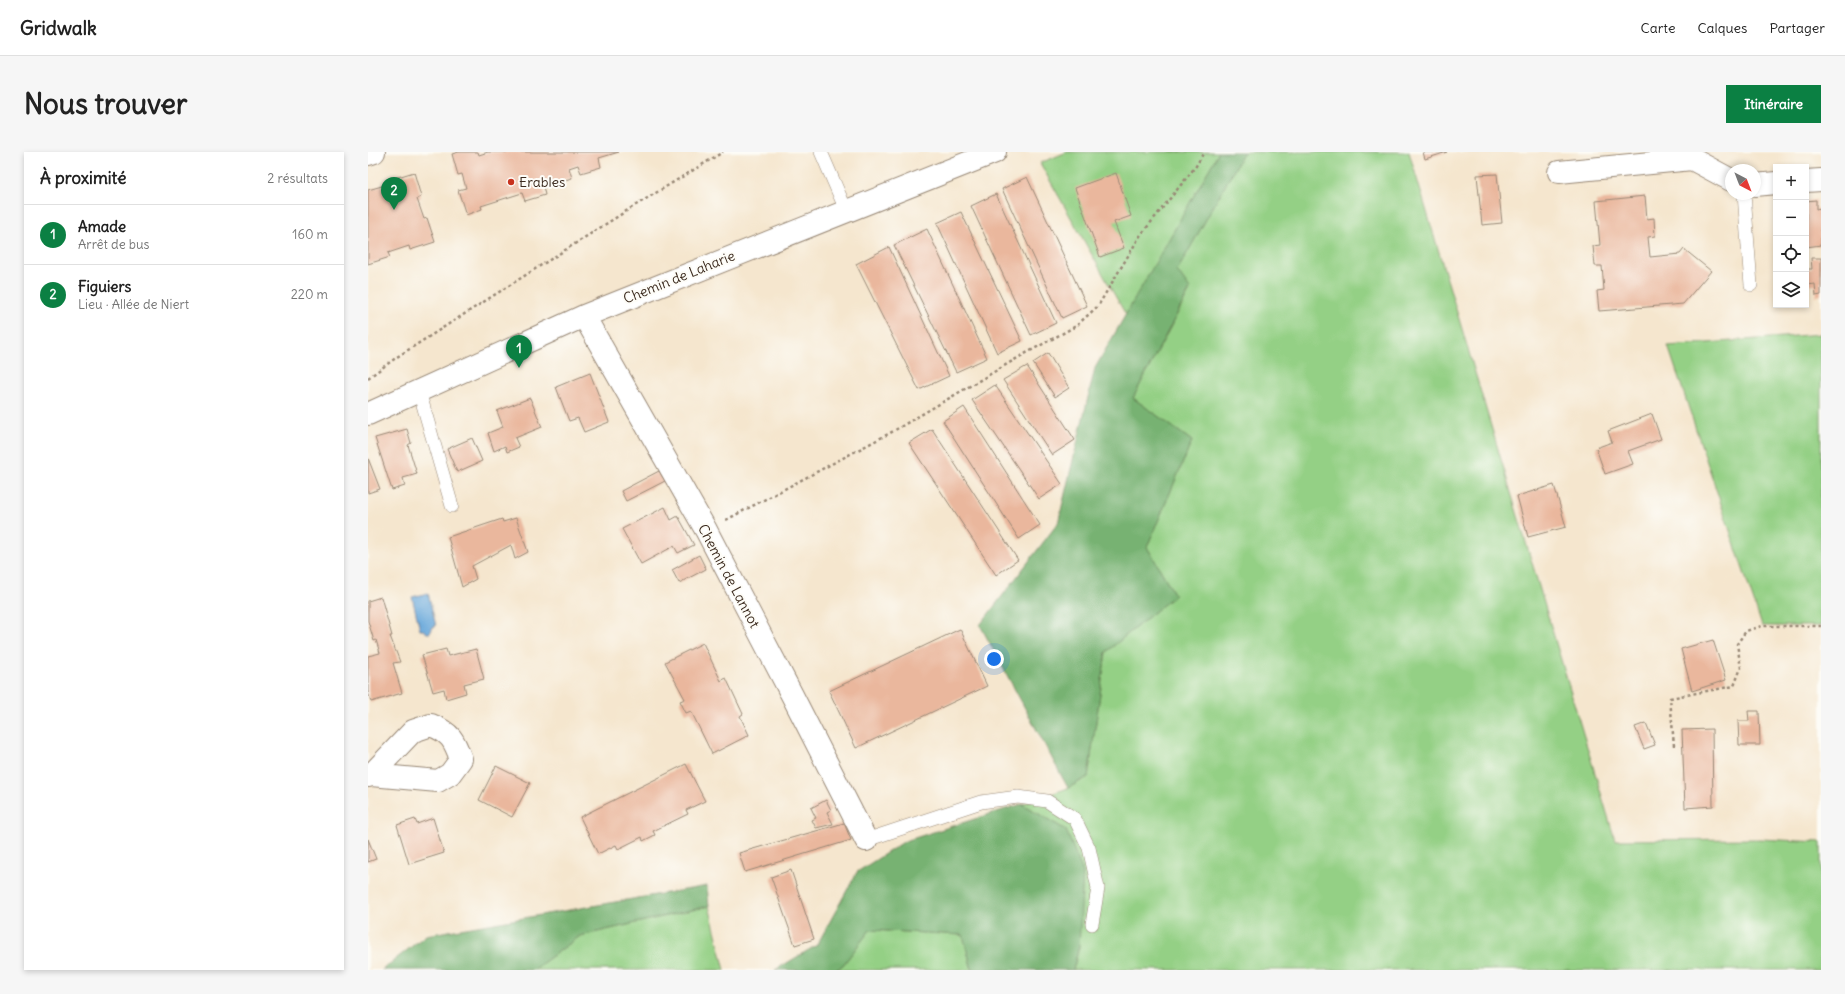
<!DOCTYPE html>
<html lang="fr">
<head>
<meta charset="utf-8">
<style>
	body { margin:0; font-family:Delius,sans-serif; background:#f6f6f6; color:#222 }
	.controls { position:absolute; right:12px; top:12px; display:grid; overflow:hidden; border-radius:0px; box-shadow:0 2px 6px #0003 }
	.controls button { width:36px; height:36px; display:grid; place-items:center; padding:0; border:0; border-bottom:1px solid #e0e0e0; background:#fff; color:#222; font:20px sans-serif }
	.compass { position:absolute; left:1357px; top:12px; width:36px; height:36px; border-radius:50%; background:#fff; box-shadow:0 2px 6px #0003; rotate:138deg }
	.you { position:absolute; left:626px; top:507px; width:14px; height:14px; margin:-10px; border:3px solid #fff; border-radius:50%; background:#1a73e8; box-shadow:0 0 0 6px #1a73e833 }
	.badge { display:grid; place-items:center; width:26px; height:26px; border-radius:50%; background:#0b8043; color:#fff; font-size:13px; font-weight:700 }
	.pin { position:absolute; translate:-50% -33px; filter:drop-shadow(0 1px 2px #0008) }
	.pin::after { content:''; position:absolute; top:21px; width:14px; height:12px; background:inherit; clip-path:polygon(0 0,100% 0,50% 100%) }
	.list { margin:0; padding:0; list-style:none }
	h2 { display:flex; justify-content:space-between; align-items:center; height:52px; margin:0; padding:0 16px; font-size:17px }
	h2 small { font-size:13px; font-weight:400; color:#767676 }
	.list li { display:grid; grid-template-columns:26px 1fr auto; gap:12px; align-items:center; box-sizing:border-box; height:60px; padding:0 16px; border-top:1px solid #e0e0e0 }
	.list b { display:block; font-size:15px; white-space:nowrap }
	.list p { margin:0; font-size:13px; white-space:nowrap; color:#767676 }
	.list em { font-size:13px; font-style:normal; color:#767676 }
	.icon { flex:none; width:22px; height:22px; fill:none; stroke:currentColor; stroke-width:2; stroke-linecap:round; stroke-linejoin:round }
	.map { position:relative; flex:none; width:1453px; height:818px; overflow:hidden; border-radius:0px }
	header { display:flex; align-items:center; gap:24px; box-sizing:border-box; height:56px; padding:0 20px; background:#fff; border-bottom:1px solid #e0e0e0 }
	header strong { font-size:19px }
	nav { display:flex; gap:22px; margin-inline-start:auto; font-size:14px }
	.intro { display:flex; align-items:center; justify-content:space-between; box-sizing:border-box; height:96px; padding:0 24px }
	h1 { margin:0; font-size:28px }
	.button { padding:10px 18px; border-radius:0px; background:#0b8043; color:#fff; font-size:14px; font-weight:700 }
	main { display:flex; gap:24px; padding:0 24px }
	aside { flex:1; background:#fff; border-radius:0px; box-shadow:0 2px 6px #0003 }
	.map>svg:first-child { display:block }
	.green { fill:#94d085; stroke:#687d52 }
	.forest { fill:#77b272; stroke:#596e48 }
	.water { fill:#68a7da; stroke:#52687c }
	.building { fill:#eab79d }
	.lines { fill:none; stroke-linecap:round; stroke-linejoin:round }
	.service-casing { stroke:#988876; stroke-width:14 }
	.minor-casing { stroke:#988876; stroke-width:24 }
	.path { stroke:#988876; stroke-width:2.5; stroke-dasharray:3 3; stroke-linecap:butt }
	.service { stroke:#fff; stroke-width:13 }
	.minor { stroke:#fff; stroke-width:22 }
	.poi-dot { fill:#c8321e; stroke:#fdfcf7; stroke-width:1.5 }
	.labels { text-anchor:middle; stroke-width:4; stroke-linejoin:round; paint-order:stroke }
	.poi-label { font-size:14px; fill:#3b2a1e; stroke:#fdfcf7; text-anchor:start }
	.street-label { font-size:14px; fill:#3b2a1e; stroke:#fdfcf7 }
</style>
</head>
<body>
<header>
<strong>Gridwalk</strong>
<nav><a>Carte</a><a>Calques</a><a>Partager</a></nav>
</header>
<div class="intro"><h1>Nous trouver</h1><a class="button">Itinéraire</a></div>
<main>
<aside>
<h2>À proximité<small>2 résultats</small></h2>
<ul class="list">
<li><span class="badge">1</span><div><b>Amade</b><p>Arrêt de bus</p></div><em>160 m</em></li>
<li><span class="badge">2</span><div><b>Figuiers</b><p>Lieu · Allée de Niert</p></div><em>220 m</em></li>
</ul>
</aside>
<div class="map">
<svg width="1453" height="818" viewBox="0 0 1453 818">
	<rect width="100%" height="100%" fill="#fdfcf7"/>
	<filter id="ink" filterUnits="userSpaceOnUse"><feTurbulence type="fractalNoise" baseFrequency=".025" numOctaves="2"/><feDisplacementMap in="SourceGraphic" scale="8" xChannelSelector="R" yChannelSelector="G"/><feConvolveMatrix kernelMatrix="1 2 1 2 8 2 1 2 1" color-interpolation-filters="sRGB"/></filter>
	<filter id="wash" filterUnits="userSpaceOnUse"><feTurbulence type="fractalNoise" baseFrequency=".012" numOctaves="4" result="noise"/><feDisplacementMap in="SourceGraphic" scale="16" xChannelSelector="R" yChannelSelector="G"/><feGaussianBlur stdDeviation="0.9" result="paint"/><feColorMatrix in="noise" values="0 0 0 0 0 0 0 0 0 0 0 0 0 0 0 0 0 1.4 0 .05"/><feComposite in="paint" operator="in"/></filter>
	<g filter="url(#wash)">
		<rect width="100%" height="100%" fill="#f5e6ce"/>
		<path class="green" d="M699,0h152l-93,163 -86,-152z
			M876,0h165l206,688 145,-1 61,3v128h-748l6,-23 -13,-117 -44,-26 46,-16 20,-11 18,-125 69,-57 -28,-48 45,-106 -59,-43 57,-108 -13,-19z
			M1453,182v292h-59l-94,-280z
			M341,754l16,64h-192l47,-34z
			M502,778l93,5 9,35h-136l7,-5z"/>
		<path class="forest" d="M851,0h25l-67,119 13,18 -57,109 59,43 -45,106 28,48 -69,57 -18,125 -20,11 -88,-163 78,-102 37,-155z
			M654,652l44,26 17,42 -4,75 -6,23h-101l-9,-35 -93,-5 -27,35 -7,5h-61l42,-25 40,-73 48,-31z
			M339,734l2,20 -129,30 -47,34h-151l44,-35z"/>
		<path class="water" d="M60,441l8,33 -3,1 -3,6h-3l-4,-3h-3l-8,-33z"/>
		<g id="blocks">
			<path class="building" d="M91,0h19l1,3 9,-3h131l-20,6 2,9 -20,6 -3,-8 -9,3 3,10 -29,8 2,9 -20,6 -3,-8 -41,13 1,3 -16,6 -8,-25 8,-2 -4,-14 -4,1 -6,-21z
				M1055,0h24l-22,7z
				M46,20l7,25 -4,2 7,20 3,-1 8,24 -25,8 -1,-4 -21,7 2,4 -22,7v-74l21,-6 -1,-4z
				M748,21l15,43 -17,6 10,26 -24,9 -25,-69z
				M1129,22l5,49 -20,2 -5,-50z
				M659,25l60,129 -25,12 -60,-129z
				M628,42l60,129 -25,12 -60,-129z
				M1277,44l2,23 7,-1 1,18 -7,1 2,20 30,-3 4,-5 27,22 -28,33 -84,7 -2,-20 7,-1 -2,-24h-7l-2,-20 7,-1 -4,-44z
				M1448,48v9l5,-1v37l-15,2v-46z
				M593,60l61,129 -25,12 -60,-130z
				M559,77l60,129 -31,14 -62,-127z
				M521,95l60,129 -30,14 -63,-126z
				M1443,106h10v37l-5,1 -1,-12 -9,1v-16h6z
				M680,201l21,35 -14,9 -22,-34z
				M659,214l48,74 -23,15 -49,-75z
				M222,221l19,49 -25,10 -6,-14 -9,3 -13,-34z
				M627,233l67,99 -23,15 -67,-99z
				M162,246l12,29 -27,11 4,9 -12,5 -2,-6 -11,5 -6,-18 15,-6 -6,-16z
				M596,255l76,118 -21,14 -76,-118z
				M1284,262l9,25 -33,12 5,13 -28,10 -9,-26 16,-6 -4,-11z
				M39,277l4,14 -3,2 9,29 -14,4 2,8 -13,4 -17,-52z
				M564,277l86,131 -22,15 -87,-132z
				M104,286l10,23 -25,11 -10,-23z
				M0,306l12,31 -12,4z
				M291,319l6,10 -39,20 -5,-10z
				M1186,333l12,42 -38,10 -11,-41z
				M297,355l6,13 7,-4 16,29 -16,8 -4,-7 -33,18 -19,-35z
				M148,366l12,34 -13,7 -4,-14 -39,21 4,13 -14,8 -14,-50 54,-18 1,3z
				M331,403l7,14 -27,14 -7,-13z
				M13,445l11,39h-2l10,26 -7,1 9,30 -31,9 -3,-11v-35l12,-3 -4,-13 -2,1 -6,-20v-20z
				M592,477l27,57 -131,62 -27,-57z
				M1345,488l13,40 -34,11 -11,-42z
				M335,491l18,38 5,-3 17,36 -3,2 9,19 -37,19 -21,-43 -5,2 -6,-12 5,-2 -20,-37z
				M78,497l2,7 28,-7 8,30 -20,5 2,9 -20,6 -2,-10 -11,3 -11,-37z
				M1380,559h11l1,34h-21l-1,-24h11z
				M1278,571l9,22 -11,4 -9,-22z
				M1344,577l1,77 -28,2 -3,-78z
				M318,612l19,37 -19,9 2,4 -35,17 2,4 -12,6 -1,-4 -24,12 -2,-4 -18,9 -18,-37z
				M128,614l34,17 -18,34 -33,-17z
				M458,648l5,10 -4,2 6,12 -17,4 -4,-8 4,-2 -5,-10z
				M65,666l11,35 -35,11 -12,-39 18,-6 2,5z
				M476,671l7,17 -106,32 -6,-19z
				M0,687l8,20 -8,3z
				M423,718l23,69 -19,6 -24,-68z"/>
		</g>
	</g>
	<g filter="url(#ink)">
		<use href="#blocks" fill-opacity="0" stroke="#988876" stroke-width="1"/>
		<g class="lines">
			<defs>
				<path id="service" d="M453,0l25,58
					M1376,42l7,91
					M51,239l33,115
					M498,688l115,-38 37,-5 29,4 28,18 14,29 9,40 -6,36"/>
				<path id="minor" d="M0,2l6,-2
					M1191,20l133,-13 39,21
					M1438,29l15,-1
					M1387,33l21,-2
					M216,164l122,214 86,165 74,145
					M0,262l216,-98 411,-164
					M0,624l3,-1 42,-44 18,-6c20,8 23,15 30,34l-11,15 -12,7 -67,-6"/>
			</defs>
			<use href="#service" class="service-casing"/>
			<use href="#minor" class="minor-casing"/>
			<path class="path" d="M0,226l29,-21 234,-149 92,-56
				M358,368l164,-87 131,-77 55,-30 22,-20 42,-70 56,-70 8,-14
				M1306,594l-4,-48 64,-12 7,-18 -4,-24 9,-13 16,-5h59"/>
			<use href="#service" class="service"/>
			<use href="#minor" class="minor"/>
		</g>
	</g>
	<circle class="poi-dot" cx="143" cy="30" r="4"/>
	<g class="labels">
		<g class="poi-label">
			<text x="151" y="35">Erables</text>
		</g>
		<g class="street-label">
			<text transform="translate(311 125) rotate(-22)" y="5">Chemin de Laharie</text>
			<text transform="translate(361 424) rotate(62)" y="5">Chemin de Lannot</text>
		</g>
	</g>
</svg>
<div class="controls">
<button>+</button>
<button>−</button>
<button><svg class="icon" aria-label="locate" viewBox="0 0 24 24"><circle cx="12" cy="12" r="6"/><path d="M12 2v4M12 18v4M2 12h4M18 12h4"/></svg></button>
<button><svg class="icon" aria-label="layers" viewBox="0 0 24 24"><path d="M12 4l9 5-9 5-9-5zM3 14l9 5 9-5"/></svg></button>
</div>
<svg class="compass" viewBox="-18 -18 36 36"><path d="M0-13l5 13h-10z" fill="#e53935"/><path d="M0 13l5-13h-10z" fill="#767676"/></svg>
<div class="you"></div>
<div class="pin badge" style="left:151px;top:216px">1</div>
<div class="pin badge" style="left:26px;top:58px">2</div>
</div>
</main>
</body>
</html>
